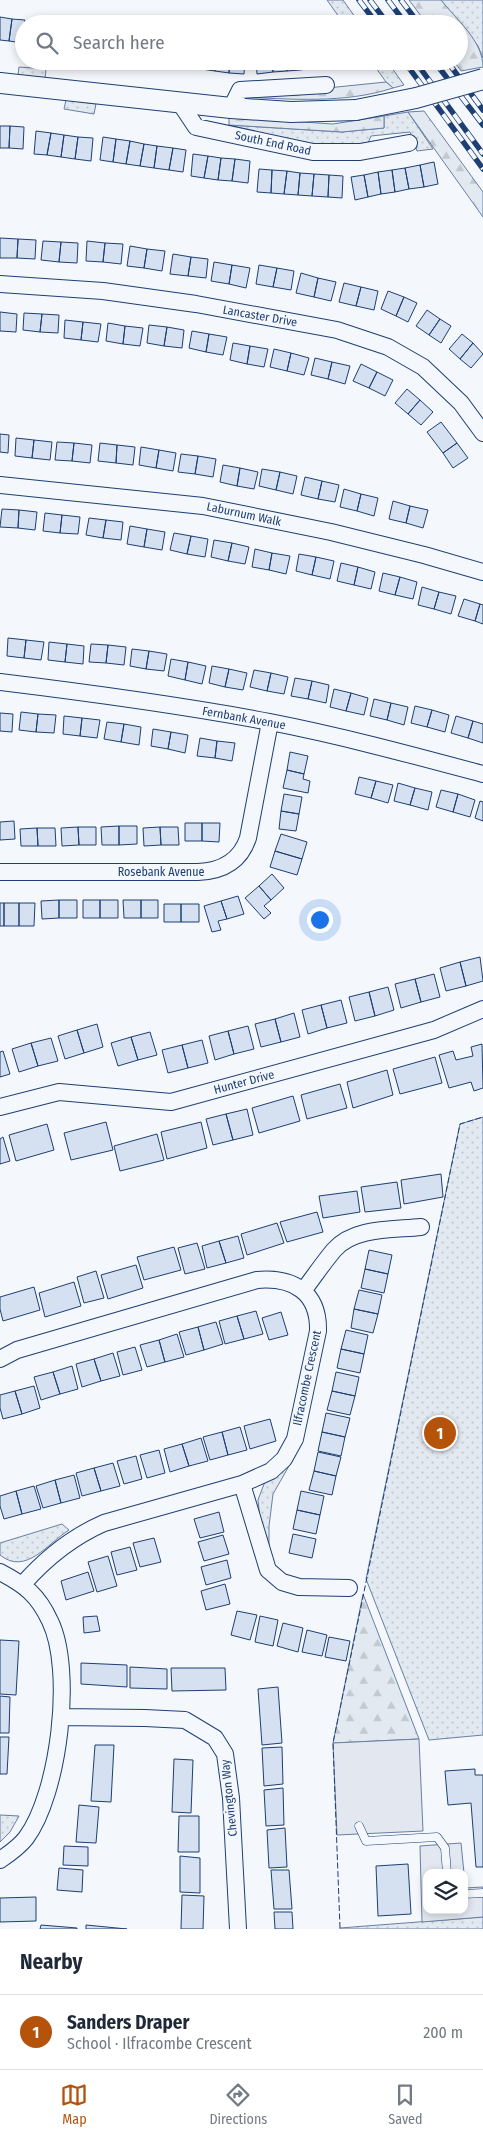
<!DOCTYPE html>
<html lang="en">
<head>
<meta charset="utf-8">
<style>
	body { margin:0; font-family:"Fira Sans Condensed",sans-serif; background:#f2f2f3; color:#1f2937 }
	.controls { position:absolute; right:15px; bottom:15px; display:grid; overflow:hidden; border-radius:10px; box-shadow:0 2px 8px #0003 }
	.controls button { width:45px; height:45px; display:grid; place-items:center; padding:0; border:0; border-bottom:1px solid #e0e1e3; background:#fff; color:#1f2937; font:25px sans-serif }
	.you { position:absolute; left:319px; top:919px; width:18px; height:18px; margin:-12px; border:4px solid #fff; border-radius:50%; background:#1a73e8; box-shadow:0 0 0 8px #1a73e833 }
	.badge { display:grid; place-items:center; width:32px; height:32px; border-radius:50%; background:#b45309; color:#fff; font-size:16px; font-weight:700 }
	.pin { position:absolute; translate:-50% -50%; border:2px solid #fff; box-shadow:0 1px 5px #0006 }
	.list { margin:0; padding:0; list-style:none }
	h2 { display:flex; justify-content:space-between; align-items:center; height:65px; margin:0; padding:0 20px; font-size:21px }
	h2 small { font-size:16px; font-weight:400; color:#747a83 }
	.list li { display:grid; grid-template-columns:32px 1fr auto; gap:15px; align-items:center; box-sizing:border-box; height:75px; padding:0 20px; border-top:1px solid #e0e1e3 }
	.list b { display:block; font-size:19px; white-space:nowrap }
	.list p { margin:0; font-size:16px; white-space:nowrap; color:#747a83 }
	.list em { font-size:16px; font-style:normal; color:#747a83 }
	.icon { flex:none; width:28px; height:28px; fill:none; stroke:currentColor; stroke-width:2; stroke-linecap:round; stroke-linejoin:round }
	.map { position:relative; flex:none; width:483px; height:1929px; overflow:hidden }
	.search { position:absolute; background:#fff; box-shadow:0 2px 8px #0003; left:15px; right:15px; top:15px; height:55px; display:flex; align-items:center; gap:12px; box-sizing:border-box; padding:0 18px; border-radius:28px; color:#747a83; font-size:19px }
	.sheet { height:140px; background:#fff }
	nav { display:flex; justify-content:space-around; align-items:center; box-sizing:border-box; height:70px; border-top:1px solid #e0e1e3; background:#fff; font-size:14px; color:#747a83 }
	nav a { display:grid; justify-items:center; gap:2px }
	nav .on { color:#b45309 }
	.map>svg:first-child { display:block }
	.grass { fill:url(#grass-dots); stroke:#687fa3 }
	.forest { fill:url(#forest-firs); stroke:#687fa3 }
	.parking { fill:#e3e8f0; stroke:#687fa3 }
	.building { fill:#d5e0f0; stroke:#1d3f73 }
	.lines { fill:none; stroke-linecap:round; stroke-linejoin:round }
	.service-casing { stroke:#1d3f73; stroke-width:9 }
	.minor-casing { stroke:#1d3f73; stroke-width:18 }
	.tertiary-casing { stroke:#1d3f73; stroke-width:22 }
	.service { stroke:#f4f7fb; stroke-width:8 }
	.minor { stroke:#f4f7fb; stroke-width:16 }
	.tertiary { stroke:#f4f7fb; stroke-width:20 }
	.rail-casing { stroke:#1d3f73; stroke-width:5.5 }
	.rail { stroke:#f4f7fb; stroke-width:4; stroke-dasharray:11; stroke-linecap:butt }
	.tertiary-bridge-casing { stroke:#1d3f73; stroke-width:22; stroke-linecap:butt }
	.tertiary-bridge { stroke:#f4f7fb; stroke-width:20 }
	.fence { stroke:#1d3f73; stroke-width:1; stroke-dasharray:6 2.5; stroke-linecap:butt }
	.labels { text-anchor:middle; stroke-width:4; stroke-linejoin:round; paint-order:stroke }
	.street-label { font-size:12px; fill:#1d3f73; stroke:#f4f7fb }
</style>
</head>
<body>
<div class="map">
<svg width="483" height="1929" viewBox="0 0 483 1929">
	<defs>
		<pattern id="grass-dots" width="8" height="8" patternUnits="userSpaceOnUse" patternTransform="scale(1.25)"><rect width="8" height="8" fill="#e3e9f0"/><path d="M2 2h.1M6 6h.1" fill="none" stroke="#c2c9d1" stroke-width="1.8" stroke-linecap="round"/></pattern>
		<pattern id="forest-firs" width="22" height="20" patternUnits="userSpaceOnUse" patternTransform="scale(1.25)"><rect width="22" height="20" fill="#e3e9f0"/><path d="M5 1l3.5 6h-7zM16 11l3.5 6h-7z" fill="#c2c9d1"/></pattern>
	</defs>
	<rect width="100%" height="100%" fill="#f4f7fb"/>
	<path class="grass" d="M327,0h16l17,24h-16z
		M441,0h42v58l-5,-12z
		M371,61h16l17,24 -11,3 -7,-6z
		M19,67l27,2 -1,10 -27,-3z
		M66,100l30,4 -2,10 -30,-5z
		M408,112l25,37 -16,2 -7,-19 -39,4 -3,7 -6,2 -53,1 -80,-21 113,7 42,-4v-12z
		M483,1117v618l-54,5 -63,-161 94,-455z
		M289,1466l-16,28 -4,32v19l-9,-26 -2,-19 6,-16 18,-17z
		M62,1524l7,6c-21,13 -43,46 -69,25v-12z
		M0,1815l19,1 -9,16 -10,10z
		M483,1917v12h-143v-1z"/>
	<path class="forest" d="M409,0h32c15,19 42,41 42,67l-22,4 -7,-10h5v-37h-32z
		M386,82l7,6c-49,16 -102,11 -154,9z
		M424,111l59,81v25l-75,-105z
		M384,116v12l-42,4 -113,-7v-8l104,7z
		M363,1594l56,145 -86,4z"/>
	<path class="parking" d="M419,1739l4,92 -86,4 -4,-92z
		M461,1843l3,30h-37v37h37v-32l1,10 18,-1v30l-61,5 -2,-76z"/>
	<path class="building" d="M0,17l12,2 -3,22 -9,-1z
		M12,19l13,1 -2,23 -14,-2z
		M151,61h13v5l-14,-2z
		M164,61h16l-1,7 -15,-2z
		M188,61h14l-1,8 -14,-1z
		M202,61h14l-1,10 -14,-2z
		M216,61h14l-1,12 -14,-2z
		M230,61h15l-1,13 -15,-1z
		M256,61h16l1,11 -16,2z
		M272,61h14l1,10 -14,1z
		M286,61h14v9l-13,1z
		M300,61h14v7l-14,2z
		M314,61h15l1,6 -16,1z
		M329,61h25l1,3 -25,3z
		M0,126h10l-1,22h-9z
		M10,126l14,1 -1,22 -14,-1z
		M36,131l15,2 -4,22 -13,-1z
		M51,133l13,2 -3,22 -14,-2z
		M64,135l14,2 -3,22 -14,-2z
		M78,137l15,1 -2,23 -16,-2z
		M103,137l13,2 -3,23 -13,-2z
		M116,139l14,2 -4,23 -13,-2z
		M130,141l14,3 -4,22 -14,-2z
		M144,144l13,2 -3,22 -14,-2z
		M157,146l16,2 -4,22 -15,-2z
		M173,148l13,2 -3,22 -14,-2z
		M193,154l15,2 -4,22 -13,-2z
		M208,156l13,2 -3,22 -14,-2z
		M221,158l14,1 -3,22 -14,-1z
		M235,159l15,2 -2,22 -16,-2z
		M434,162l4,22 -14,3 -4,-22z
		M420,165l4,22 -15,2 -4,-21z
		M405,168l4,21 -14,3 -3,-22z
		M259,169l13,1 -1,23 -14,-1z
		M272,170l15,1 -3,23 -13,-1z
		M392,170l3,22 -14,2 -3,-22z
		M287,171l13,2 -2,22 -14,-1z
		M378,172l3,22 -13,3 -4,-22z
		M300,173l14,1 -2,22 -14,-1z
		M314,174l15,1 -1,22 -16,-1z
		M329,175l14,1 -1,22 -14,-1z
		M364,175l4,22 -13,3 -4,-23z
		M0,238l18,1 -1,19h-17z
		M18,239l18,1 -1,19 -18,-1z
		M43,241l18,1 -2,20 -18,-2z
		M87,241l18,2 -2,19 -17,-1z
		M61,242l17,1 -1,20 -18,-1z
		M105,243l18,1 -2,20 -18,-2z
		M130,246l17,3 -3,19 -17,-2z
		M147,249l18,2 -3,20 -18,-3z
		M173,254l18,3 -3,19 -18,-2z
		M191,257l17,2 -2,19 -18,-2z
		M214,262l18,3 -3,19 -18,-3z
		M232,265l18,3 -4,20 -17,-4z
		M259,265l18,3 -4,19 -17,-3z
		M277,268l17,3 -3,19 -18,-3z
		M301,273l17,5 -4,19 -18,-4z
		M318,278l18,4 -5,19 -17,-4z
		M344,283l17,4 -5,19 -17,-4z
		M361,287l17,4 -4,19 -18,-4z
		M388,291l16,6 -8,19 -15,-7z
		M404,297l13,6 -9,19 -12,-6z
		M427,310l13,9 -11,16 -13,-9z
		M0,312l17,2 -1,18 -16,-1z
		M24,313l18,1 -2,18 -17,-2z
		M42,314l17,1 -1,18 -18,-1z
		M440,319l11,7 -10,17 -12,-8z
		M65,320l18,2 -2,18 -17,-2z
		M83,322l18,2 -3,18 -17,-2z
		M108,323l17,3 -2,18 -17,-3z
		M149,325l18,2 -3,19 -17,-3z
		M125,326l18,2 -3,18 -17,-2z
		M167,327l17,3 -2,18 -18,-2z
		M192,331l17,3 -3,18 -17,-4z
		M209,334l18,3 -4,18 -17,-3z
		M462,334l11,9 -13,16 -11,-10z
		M233,343l17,3 -3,18 -17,-4z
		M473,343l10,11 -12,14 -11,-9z
		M250,346l18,3 -4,18 -17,-3z
		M274,349l17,4 -4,18 -17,-4z
		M291,353l18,5 -5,17 -17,-4z
		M315,358l17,4 -4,17 -17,-4z
		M332,362l18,4 -5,18 -17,-5z
		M361,364l16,8 -8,16 -16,-7z
		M377,372l16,8 -8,16 -16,-8z
		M407,389l13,11 -12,14 -13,-11z
		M420,400l13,12 -12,13 -13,-11z
		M441,422l16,21 -14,10 -16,-21z
		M0,434l9,1 -1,18 -8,-1z
		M16,438l18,2 -2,18 -17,-2z
		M34,440l18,2 -2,18 -18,-2z
		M57,442l17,1 -2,18 -17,-1z
		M74,443l18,2 -2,18 -18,-2z
		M100,443l17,2 -1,18 -18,-2z
		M457,443l11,15 -15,10 -10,-15z
		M117,445l18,2 -2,18 -17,-2z
		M141,447l18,3 -3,18 -17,-3z
		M159,450l17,3 -3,18 -17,-3z
		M181,454l17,2 -3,18 -17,-2z
		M198,456l18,3 -3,18 -18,-3z
		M223,465l17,3 -3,18 -17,-4z
		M240,468l18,4 -4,17 -17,-3z
		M262,469l18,3 -4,18 -17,-4z
		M280,472l17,4 -4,18 -17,-4z
		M305,477l17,4 -4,18 -17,-4z
		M322,481l17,4 -4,17 -17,-3z
		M344,489l17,5 -4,17 -17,-4z
		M361,494l17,4 -4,18 -17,-5z
		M393,501l17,5 -4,17 -17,-4z
		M410,506l18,4 -5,18 -17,-5z
		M2,509l17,1 -1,18 -18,-1z
		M19,510l18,2 -2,18 -17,-2z
		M45,513l17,2 -2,18 -17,-2z
		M62,515l18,2 -2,17 -18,-1z
		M89,518l17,2 -3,18 -17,-3z
		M106,520l17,2 -2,18 -18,-2z
		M130,526l17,3 -3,18 -17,-3z
		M147,529l18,3 -3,18 -18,-3z
		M174,533l17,3 -4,18 -17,-4z
		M191,536l17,3 -3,18 -18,-3z
		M214,540l18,3 -4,18 -17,-4z
		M232,543l17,4 -4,17 -17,-3z
		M255,549l17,4 -3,17 -17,-3z
		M272,553l18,3 -4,18 -17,-4z
		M299,554l17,3 -4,18 -16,-4z
		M316,557l18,4 -4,18 -18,-4z
		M341,563l17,4 -4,18 -17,-4z
		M358,567l17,5 -4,17 -17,-4z
		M383,573l17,4 -5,18 -16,-4z
		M400,577l17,5 -4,17 -18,-4z
		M422,587l17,5 -5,17 -16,-4z
		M439,592l17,4 -5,18 -17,-5z
		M464,599l16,5 -5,17 -17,-5z
		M480,604l3,1v19l-8,-3z
		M8,638l18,2 -2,18 -17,-2z
		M26,640l18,2 -3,18 -17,-2z
		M49,642l18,2 -2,18 -17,-2z
		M67,644l17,2 -1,18 -18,-2z
		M91,644l17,1 -2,18 -17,-1z
		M108,645l18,2 -2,18 -18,-2z
		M132,649l17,2 -3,18 -16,-3z
		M149,651l18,3 -3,17 -18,-2z
		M171,659l17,3 -3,18 -17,-4z
		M188,662l18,4 -4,18 -17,-4z
		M212,666l17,3 -4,18 -16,-4z
		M229,669l18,4 -4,17 -18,-3z
		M254,670l17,3 -4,18 -17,-4z
		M271,673l17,4 -4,17 -17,-3z
		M295,678l17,3 -4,18 -17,-3z
		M312,681l17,4 -3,18 -18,-4z
		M334,689l17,4 -5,18 -16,-4z
		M351,693l17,5 -4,17 -18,-4z
		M374,699l17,4 -4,17 -17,-4z
		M391,703l17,4 -4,18 -17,-5z
		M415,706l17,4 -5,17 -16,-4z
		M432,710l17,5 -4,17 -18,-5z
		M21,712l17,2 -2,18 -17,-2z
		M0,713l13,1 -1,18 -12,-1z
		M38,714l18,1 -2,18 -18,-1z
		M64,716l18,2 -2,18 -17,-2z
		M456,716l17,5 -5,17 -17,-5z
		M82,718l18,2 -3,18 -17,-2z
		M473,721l10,3v19l-15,-5z
		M107,722l17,2 -3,18 -17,-3z
		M124,724l17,3 -2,18 -18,-3z
		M153,729l18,3 -3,17 -17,-3z
		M171,732l17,3 -3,18 -17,-4z
		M200,738l17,3 -2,17 -18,-2z
		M217,741l18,2 -3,18 -17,-3z
		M290,752l18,4 -4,18 -17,-4z
		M287,770l17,4 -1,5 7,2 -2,12 -25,-5z
		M359,777l17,4 -5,17 -16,-4z
		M376,781l17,4 -5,18 -17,-5z
		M398,783l17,5 -5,17 -16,-4z
		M415,788l17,4 -4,18 -18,-5z
		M441,790l17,4 -5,18 -17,-5z
		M284,794l18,3 -3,17 -18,-3z
		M458,794l17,6 -5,17 -17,-5z
		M480,801l3,1v19l-8,-3z
		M281,811l18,3 -3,17 -17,-2z
		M14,821l1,18 -15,1v-18z
		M185,823h17v18h-17z
		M202,823h18l-1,19 -17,-1z
		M119,826h18v18l-18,1z
		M119,826v19h-17l-1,-18z
		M78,827h18v18h-17z
		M78,827l1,18 -17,1 -1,-18z
		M160,827h18l1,18h-18z
		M160,827l1,18 -17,1 -1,-18z
		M37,828h18l1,18h-18z
		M37,828l1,18h-17l-1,-17z
		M281,834l26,8 -5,17 -27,-8z
		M275,851l27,8 -5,16 -27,-8z
		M272,874l12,14 -13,12 -12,-14z
		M259,886l12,14 -7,6 7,7 -7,6 -19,-21z
		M238,896l6,18 -17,5 -6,-18z
		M59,900v18l-17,1 -1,-18z
		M59,900h18v18h-18z
		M83,900h17v18h-17z
		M100,900h18v18h-18z
		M123,900h18v18h-17z
		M141,900h17v18h-17z
		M221,901l6,18 -9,2 3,9 -9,2 -8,-26z
		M0,903h4v23h-4z
		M4,903h15v23h-15z
		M19,903h16l-1,23h-15z
		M164,904h17v18h-17z
		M181,904h18v18h-18z
		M480,957l3,24 -17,5 -6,-24z
		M460,962l6,24 -20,5 -6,-23z
		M434,974l6,23 -19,5 -6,-23z
		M415,979l6,23 -20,6 -6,-24z
		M388,987l6,23 -19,6 -6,-24z
		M369,992l6,24 -20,5 -6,-24z
		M341,1000l6,23 -20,5 -6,-23z
		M321,1005l6,23 -19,6 -6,-24z
		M294,1013l6,24 -19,5 -6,-23z
		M275,1019l6,23 -20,5 -6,-23z
		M97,1024l6,23 -19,6 -7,-23z
		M248,1026l6,23 -20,5 -6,-23z
		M77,1030l7,23 -19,6 -7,-23z
		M228,1031l6,23 -19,6 -6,-24z
		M150,1032l7,23 -19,5 -7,-23z
		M131,1037l7,23 -20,6 -7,-23z
		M51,1038l7,23 -20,5 -7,-23z
		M202,1040l6,23 -20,5 -6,-23z
		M31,1043l7,23 -19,6 -7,-23z
		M482,1044l1,44 -9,3 -3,-9 -22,6 -10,-33 14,-4 3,9 17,-4 -2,-9z
		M182,1045l6,23 -20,5 -6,-23z
		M3,1051l7,23 -10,3v-25z
		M435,1057l7,26 -42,11 -7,-25z
		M387,1070l6,25 -40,13 -6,-26z
		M340,1084l7,24 -40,11 -6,-24z
		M293,1096l7,25 -41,12 -7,-25z
		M247,1109l6,26 -20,5 -7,-26z
		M226,1114l7,26 -20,5 -7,-26z
		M106,1122l7,28 -42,10 -7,-27z
		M201,1122l6,26 -40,11 -6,-27z
		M47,1124l7,26 -38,11 -7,-26z
		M157,1134l7,26 -44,11 -6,-25z
		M3,1137l7,24 -10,3v-25z
		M441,1174l2,23 -39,7 -3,-24z
		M397,1182l4,26 -36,4 -4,-25z
		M357,1191l3,21 -37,6 -4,-22z
		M317,1212l6,20 -36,10 -7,-20z
		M277,1223l7,20 -37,12 -6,-21z
		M238,1236l6,22 -18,5 -7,-22z
		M219,1241l7,22 -19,5 -5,-22z
		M197,1243l8,26 -20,5 -7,-26z
		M174,1247l7,23 -37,10 -7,-23z
		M369,1250l23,5 -4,19 -23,-5z
		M136,1265l7,23 -35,11 -7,-24z
		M365,1269l23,5 -4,19 -23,-5z
		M96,1271l8,27 -20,5 -7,-26z
		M74,1282l7,24 -36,11 -6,-24z
		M34,1287l6,23 -37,11 -3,-12v-12z
		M359,1290l23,5 -4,19 -24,-5z
		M354,1309l24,5 -5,19 -22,-5z
		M256,1311l7,23 -19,5 -7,-23z
		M281,1312l7,23 -19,5 -7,-22z
		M237,1316l7,23 -19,5 -6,-23z
		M216,1322l7,22 -19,6 -6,-23z
		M198,1327l6,23 -18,5 -7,-23z
		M346,1330l22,5 -4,19 -23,-5z
		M177,1334l7,23 -19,5 -6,-22z
		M159,1340l6,22 -18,5 -7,-22z
		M135,1347l7,23 -19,5 -6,-23z
		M341,1349l23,5 -4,19 -23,-5z
		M113,1353l7,23 -19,5 -7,-22z
		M94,1359l7,22 -19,6 -6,-23z
		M72,1366l6,23 -18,5 -7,-22z
		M53,1372l7,22 -19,6 -7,-23z
		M336,1372l23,5 -4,19 -23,-5z
		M34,1386l6,22 -18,6 -7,-23z
		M15,1391l7,23 -19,5 -3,-11v-13z
		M332,1391l23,5 -5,19 -23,-5z
		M326,1413l24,5 -5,19 -23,-5z
		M270,1419l6,22 -26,8 -6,-23z
		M240,1427l7,23 -19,5 -6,-23z
		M222,1432l6,23 -18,5 -7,-23z
		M322,1432l23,5 -4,19 -23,-5z
		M201,1438l7,23 -19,5 -7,-22z
		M182,1444l7,22 -19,6 -6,-23z
		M159,1450l6,23 -18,5 -7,-23z
		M318,1452l23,5 -5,19 -22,-5z
		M136,1456l6,23 -18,5 -7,-23z
		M113,1463l7,23 -19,5 -7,-23z
		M94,1468l7,23 -19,5 -6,-23z
		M314,1471l22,5 -4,19 -23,-5z
		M74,1475l6,23 -19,5 -6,-23z
		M55,1480l6,23 -18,5 -7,-22z
		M34,1486l7,23 -19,5 -6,-23z
		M16,1491l6,23 -18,5 -4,-13v-10z
		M301,1491l23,5 -4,19 -23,-5z
		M297,1510l23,5 -4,19 -23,-5z
		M219,1512l5,20 -24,6 -6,-19z
		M293,1534l23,5 -4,19 -23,-5z
		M223,1535l6,19 -25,7 -6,-19z
		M154,1538l7,24 -21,5 -7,-24z
		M130,1547l7,23 -20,5 -6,-23z
		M108,1556l9,30 -20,6 -9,-30z
		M227,1560l4,18 -25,7 -5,-18z
		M88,1572l6,19 -28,9 -5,-19z
		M225,1584l5,20 -24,6 -5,-19z
		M237,1611l20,4 -7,25 -19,-5z
		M97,1616l3,15 -16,2 -1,-16z
		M260,1616l18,4 -5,26 -18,-4z
		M283,1623l20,5 -5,24 -21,-6z
		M307,1630l20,5 -5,21 -20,-4z
		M329,1637l21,4 -4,20 -21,-4z
		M0,1640l19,1 -3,54 -16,-1z
		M81,1663l46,2v22l-46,-3z
		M130,1667l37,2v20l-37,-1z
		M171,1668h54l1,22 -54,1z
		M278,1687l4,56 -20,2 -4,-56z
		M0,1696l10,1 -1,36h-9z
		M0,1737h9l-2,37h-7z
		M95,1745h19l-3,57 -20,-1z
		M282,1747l1,37 -19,2 -2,-38z
		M174,1759l19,1 -2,53 -19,-1z
		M475,1769v6h8v92h-7l-5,-64 -23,2 -3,-34z
		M283,1788l1,37 -18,1 -2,-36z
		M79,1805l20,2 -3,36 -20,-1z
		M179,1816h20v36h-21z
		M285,1828l2,39 -18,1 -2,-38z
		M64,1846l24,1v19l-25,-1z
		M180,1856l20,2v35l-20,-1z
		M408,1864l3,50 -33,2 -2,-50z
		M59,1868l24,2 -1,22 -25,-2z
		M271,1870h18l3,39h-18z
		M182,1895l22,1 -1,33h-22z
		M36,1897v24l-36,1v-24z
		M274,1912h18l1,17h-18z
		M41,1925l36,3v1h-37z
		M86,1925l41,4h-41z"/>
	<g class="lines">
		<defs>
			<path id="service" d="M359,1826l7,15 71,-4 8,11 2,25
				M464,1894l19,-1"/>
			<path id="minor" d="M180,103l16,24 117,25h47l49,-9
				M231,108l9,-18 86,-5
				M0,284l103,7 93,13 141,26 51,17 35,20 38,36 22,30
				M0,485l203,21 128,26 93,23 59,17
				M0,682c90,11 180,23 270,40 72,14 142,33 213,52
				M0,872h198c23,-1 42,-10 50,-34l22,-116
				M0,1107l59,-15 112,10 263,-72 49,-21
				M303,1291c10,-13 20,-28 31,-41 20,-23 59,-20 87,-23
				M0,1359l17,-9 240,-70c36,-3 62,12 61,51l-23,108 -11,20 -13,12 -29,13 -138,39c-32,14 -58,35 -81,61
				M242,1484l26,86 14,12 17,5 50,1
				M0,1572c25,13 38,23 50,49 24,49 9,173 -24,217 -7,9 -17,16 -26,22
				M61,1717l84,1 40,2 30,18 10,16 6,44 7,131"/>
			<path id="tertiary" d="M0,83l231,25 60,4 65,-2"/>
		</defs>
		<use href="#service" class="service-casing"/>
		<use href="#minor" class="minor-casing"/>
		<use href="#tertiary" class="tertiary-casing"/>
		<use href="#service" class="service"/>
		<use href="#minor" class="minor"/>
		<use href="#tertiary" class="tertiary"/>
		<defs>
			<path id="rail" d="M359,0l18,24
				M370,0l18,24
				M388,0l18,24
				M401,0l18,24
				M404,61l79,108
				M415,61l68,93
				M434,61l49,64
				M447,61l36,49"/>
		</defs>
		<use href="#rail" class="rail-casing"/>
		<use href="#rail" class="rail"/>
		<defs>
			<path id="tertiary-bridge" d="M356,110l60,-12 67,-19"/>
		</defs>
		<use href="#tertiary-bridge" class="tertiary-bridge-casing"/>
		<use href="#tertiary-bridge" class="tertiary-bridge"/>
		<path class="fence" d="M340,1928l-7,-185 127,-619 23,-7"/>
	</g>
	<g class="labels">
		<g class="street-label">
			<text transform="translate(273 143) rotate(12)" y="4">South End Road</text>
			<text transform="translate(260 316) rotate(10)" y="4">Lancaster Drive</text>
			<text transform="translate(244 514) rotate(12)" y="4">Laburnum Walk</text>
			<text transform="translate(244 718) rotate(10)" y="4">Fernbank Avenue</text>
			<text x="161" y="876">Rosebank Avenue</text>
			<text transform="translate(244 1082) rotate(-15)" y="4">Hunter Drive</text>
			<text transform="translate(307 1378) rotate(-78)" y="4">Ilfracombe Crescent</text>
			<text transform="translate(229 1798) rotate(-96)" y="4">Chevington Way</text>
		</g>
	</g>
</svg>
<div class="controls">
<button><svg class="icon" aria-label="layers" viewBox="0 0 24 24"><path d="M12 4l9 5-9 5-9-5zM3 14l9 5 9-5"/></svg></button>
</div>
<div class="you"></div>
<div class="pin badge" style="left:440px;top:1433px">1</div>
<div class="search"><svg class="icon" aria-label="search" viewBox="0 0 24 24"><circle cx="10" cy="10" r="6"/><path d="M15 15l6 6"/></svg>Search here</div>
</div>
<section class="sheet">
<h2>Nearby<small></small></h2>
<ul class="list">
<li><span class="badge">1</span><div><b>Sanders Draper</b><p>School · Ilfracombe Crescent</p></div><em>200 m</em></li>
</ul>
</section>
<nav>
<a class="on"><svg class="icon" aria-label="map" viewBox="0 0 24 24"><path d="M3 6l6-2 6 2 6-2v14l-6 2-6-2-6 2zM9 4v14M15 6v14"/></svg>Map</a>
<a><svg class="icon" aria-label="directions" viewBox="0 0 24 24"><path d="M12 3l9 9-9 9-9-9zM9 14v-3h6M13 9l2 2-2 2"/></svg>Directions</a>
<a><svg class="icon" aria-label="saved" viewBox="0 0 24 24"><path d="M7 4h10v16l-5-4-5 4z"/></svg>Saved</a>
</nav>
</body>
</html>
